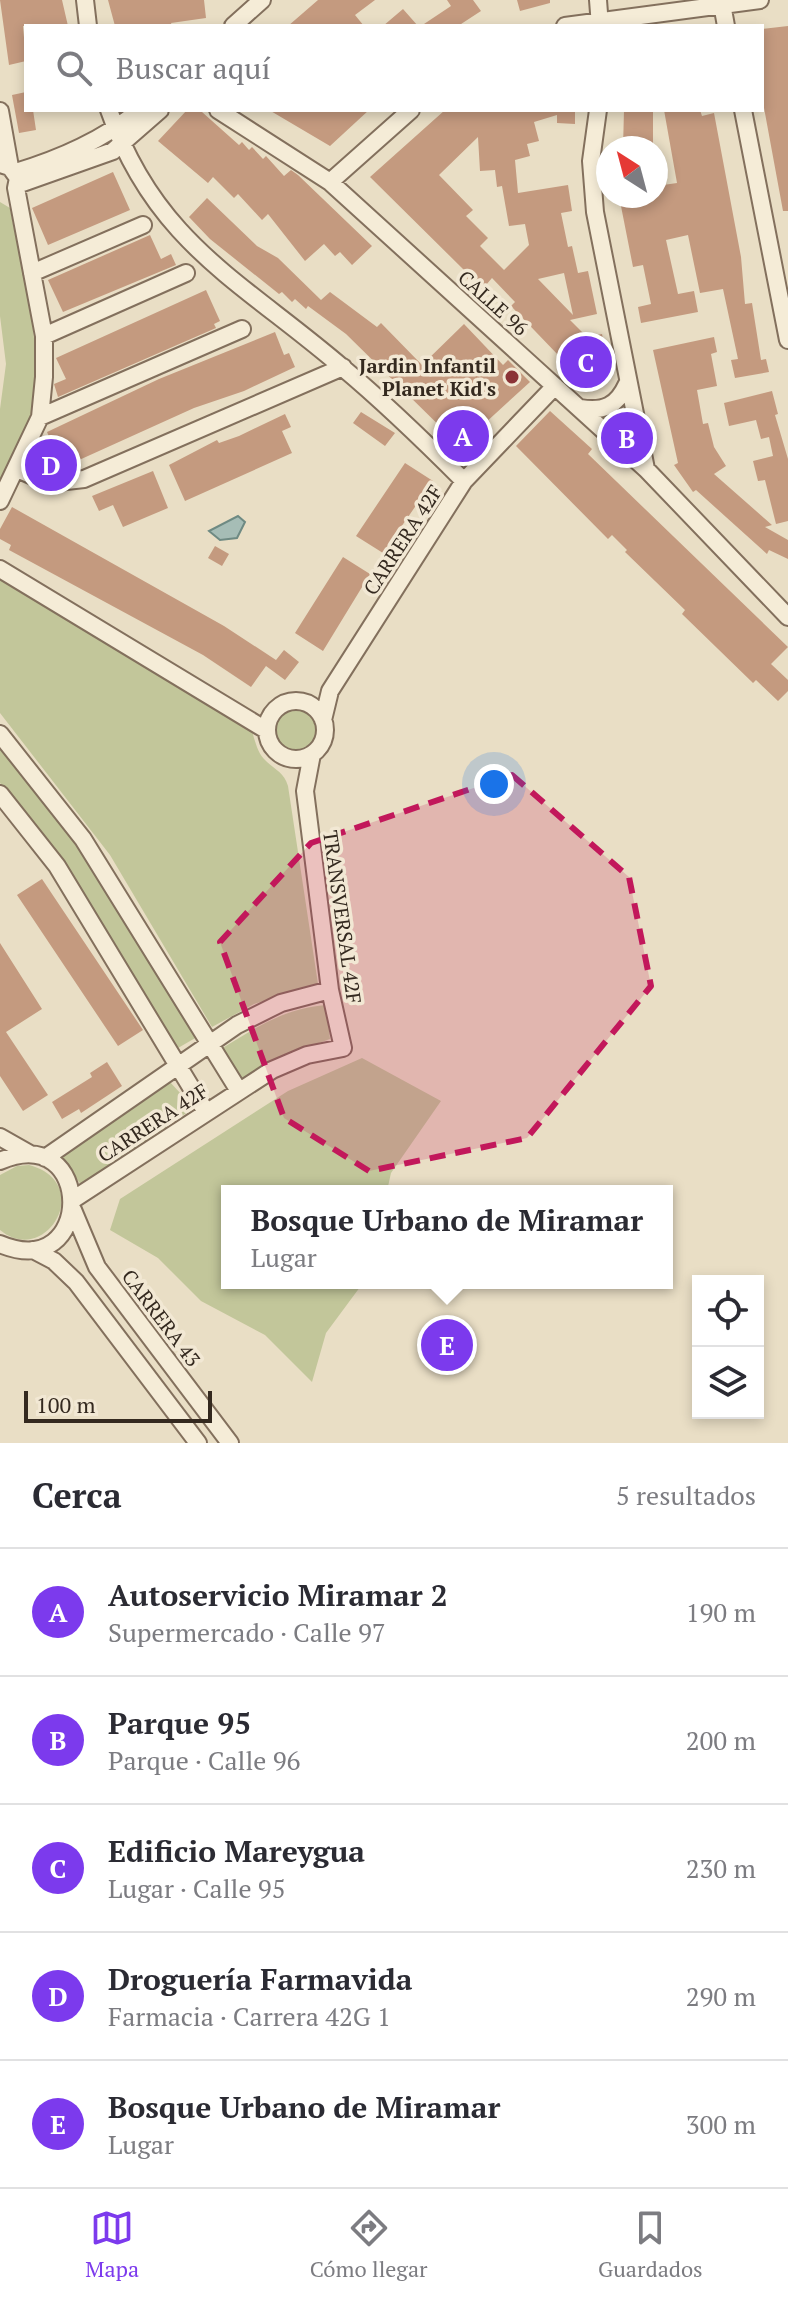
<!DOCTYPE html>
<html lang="es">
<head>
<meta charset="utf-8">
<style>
	body { margin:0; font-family:"PT Serif",serif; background:#f7f7f7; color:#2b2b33 }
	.controls { position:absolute; right:24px; bottom:24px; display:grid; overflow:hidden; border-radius:0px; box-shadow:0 4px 12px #0003 }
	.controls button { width:72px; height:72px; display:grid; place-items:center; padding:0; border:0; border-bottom:2px solid #e1e1e2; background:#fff; color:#2b2b33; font:40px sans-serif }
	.compass { position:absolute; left:596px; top:136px; width:72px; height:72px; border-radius:50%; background:#fff; box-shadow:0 4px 12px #0003; rotate:324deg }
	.scale { position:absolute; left:24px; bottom:20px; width:188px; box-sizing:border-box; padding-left:8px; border:4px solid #34291f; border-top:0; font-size:22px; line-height:28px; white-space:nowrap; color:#34291f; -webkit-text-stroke:6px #f2e8d4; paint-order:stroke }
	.you { position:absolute; left:494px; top:784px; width:28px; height:28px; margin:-20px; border:6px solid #fff; border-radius:50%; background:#1a73e8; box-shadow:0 0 0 12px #1a73e833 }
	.badge { display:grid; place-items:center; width:52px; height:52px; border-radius:50%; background:#7c3aed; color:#fff; font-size:26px; font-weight:700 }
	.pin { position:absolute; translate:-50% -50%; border:4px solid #fff; box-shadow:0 2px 8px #0006 }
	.popup { position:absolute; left:221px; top:1185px; width:452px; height:104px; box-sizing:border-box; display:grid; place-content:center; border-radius:0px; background:#fff; filter:drop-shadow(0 2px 6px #0005); font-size:26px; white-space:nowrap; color:#7c7c81 }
	.popup b { font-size:30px; color:#2b2b33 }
	.popup::after { content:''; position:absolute; left:50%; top:100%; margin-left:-16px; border:16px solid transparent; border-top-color:#fff }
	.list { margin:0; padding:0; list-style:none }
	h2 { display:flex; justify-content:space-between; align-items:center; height:104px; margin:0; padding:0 32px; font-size:34px }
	h2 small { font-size:26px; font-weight:400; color:#7c7c81 }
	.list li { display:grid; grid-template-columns:52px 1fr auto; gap:24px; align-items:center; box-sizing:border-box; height:128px; padding:0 32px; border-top:2px solid #e1e1e2 }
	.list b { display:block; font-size:30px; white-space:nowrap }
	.list p { margin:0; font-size:26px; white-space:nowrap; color:#7c7c81 }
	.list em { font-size:26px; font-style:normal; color:#7c7c81 }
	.icon { flex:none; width:44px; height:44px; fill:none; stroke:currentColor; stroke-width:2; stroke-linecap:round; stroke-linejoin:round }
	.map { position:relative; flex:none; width:788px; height:1443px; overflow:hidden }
	.search { position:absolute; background:#fff; box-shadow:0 4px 12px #0003; left:24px; right:24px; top:24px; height:88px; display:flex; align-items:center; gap:20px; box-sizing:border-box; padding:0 28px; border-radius:0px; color:#7c7c81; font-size:30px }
	.sheet { height:744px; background:#fff }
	nav { display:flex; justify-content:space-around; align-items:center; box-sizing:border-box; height:112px; border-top:2px solid #e1e1e2; background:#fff; font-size:22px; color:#7c7c81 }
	nav a { display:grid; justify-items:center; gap:4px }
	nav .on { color:#7c3aed }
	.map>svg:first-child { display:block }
	.green { fill:#c2c69a }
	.water { fill:#a6bdb6; stroke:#6e8a83; stroke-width:2 }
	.building { fill:#c49a7f; fill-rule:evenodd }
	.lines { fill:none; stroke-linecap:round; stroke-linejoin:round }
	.minor-casing { stroke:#83705d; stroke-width:20 }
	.minor { stroke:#f5ecd7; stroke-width:16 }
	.marked { fill:#c2185b; fill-opacity:0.2; stroke:#c2185b; stroke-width:6; stroke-dasharray:16 10; stroke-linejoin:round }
	.poi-dot { fill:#8b3336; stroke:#f2e8d4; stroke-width:3 }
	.labels { text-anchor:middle; stroke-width:7; stroke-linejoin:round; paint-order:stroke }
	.street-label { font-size:20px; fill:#34291f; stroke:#f2e8d4 }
	.poi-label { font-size:20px; font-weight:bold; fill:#34291f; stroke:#f2e8d4; text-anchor:end }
</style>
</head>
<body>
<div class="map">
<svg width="788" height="1443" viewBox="0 0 788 1443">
	<rect width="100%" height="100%" fill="#e9dec5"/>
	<path class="green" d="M0,202l10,6c12,68 38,146 19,214 -6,21 -20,42 -29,61v-74l6,-45 -6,-48z
		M625,408l14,45 -37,-30z
		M0,579l247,140c8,14 7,31 19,42 9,9 18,11 22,25l30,198 -64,20 -42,23 -102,-172 -110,-142z
		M270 730a26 26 0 1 1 52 0a26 26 0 1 1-52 0Z
		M0,744l79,100 118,193 -19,11 -117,-190 -61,-75z
		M326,1005l4,34 -56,20 -33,20 -20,-30c34,-21 64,-41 105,-44z
		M362,1058l79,43 -50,72 -4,18h-160v92h136l-37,50 -14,49 -47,-47 -64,-34 -43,-43 -48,-28 10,-31 168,-108z
		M169,1081l13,14 7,16 -107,75 -21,-28z
		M29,1165c67,18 17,103 -29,65v-55l17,-9z"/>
	<path class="water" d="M238,516l7,6 -8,16 -17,2 -11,-9z"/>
	<path class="building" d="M0,0h62l6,26h-45l3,35 -17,4z
		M108,0h96l2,18 -35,5 1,3h-57z
		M318,0h57l-20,15 9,11h-76z
		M447,0h26l8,11 -23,15h-37l30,-20z
		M517,0h33v3l-30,8z
		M403,9l15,17h-35z
		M788,26v185h-5l-21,-114v-68z
		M26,92v18h7l3,20 -17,3 -7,-38z
		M187,110l15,2 37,33 3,-3 7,8 3,-3 11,12 3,-3 18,20 7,-6 7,5 74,71 -20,19 -12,-13 -5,4 -11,-12 -19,17 -37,-47 -6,6 -24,-26 -4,4 -21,-21 -5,6 -50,-42z
		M269,110h100l-39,36z
		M445,110l130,1v13l-18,-1v-8l-23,7 5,19 -12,3 3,12 -15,4 3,33 50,-8 4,26 -11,2 7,34 4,-1 6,27 10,-2 9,43 -27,6 17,17 15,-3 7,35 -7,1 1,8 -19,4 -73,-76 4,-4 -23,-24 -12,14 -18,-19 2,-3 -94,-93zM478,137l2,34 15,-1 2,17 5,-1 7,40 16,-2 4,21 -25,25 -24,-24 8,-8 -22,-22 7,-6 -34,-35zM564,273l9,42 -35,-36z
		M624,110h29v38h-30z
		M664,110h36l2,6 12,-3 27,144 4,47 7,-1 9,57 5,-1 3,13 -34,6 -4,-18 7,-1 -15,-70 -23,4 -12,-58 -22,5 12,54 16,-3 4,21 -57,11 -3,-16 13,-3 -8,-39 -10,2 -14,-71h37v-6h7v-5l14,-2z
		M113,172l17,38 -82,35 -16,-37z
		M207,198l50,48 21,12 43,42 9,-8 47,35 4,-4 41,42 42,-41 39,41 5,-5 22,22 -70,64 -114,-112 -38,-28 -2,3 -11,-10 -3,3 -10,-10 -3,2 -69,-55 -21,-22z
		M150,235l11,24 10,-5 5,11 -113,47 -15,-32z
		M206,290l14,31 -6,3 2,4 -158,69 -4,-13 12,-5 -10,-21z
		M275,332l9,23 5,-2 6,14 -51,24 -50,17 -137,62 -24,-12 21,-10 -7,-16 112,-53z
		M714,337l3,15 -6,2 6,32 -20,4 6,34 5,-1 6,24 12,19 -12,8 58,51 -7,2 23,13v19l-19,-9 -2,4 -71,-64 -3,2 -19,-27 4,-2 -25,-113z
		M772,391l6,23 -3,1 13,44v62l-12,3 -11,-44 -7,1 -5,-20 20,-5 -4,-19 -8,2 -5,-19 -27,6 -5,-23z
		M550,411l42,38 -4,5 200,193 -17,17 17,16v11l-10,10 -22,-21 -3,3 -71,-69 3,-4 -60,-58 2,-2 -15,-15 -4,4 -92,-93z
		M361,412l34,21 -10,13 -32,-23z
		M285,414l6,13 -9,4 10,22 -107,48 -16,-36 48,-25 2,3 20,-7z
		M405,463l28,18 -50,72 -27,-17z
		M153,471l15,37 -45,19 -10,-22 -14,6 -7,-15z
		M12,507l212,119 52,34 8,-10 15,12 -14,18 -19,-14 -15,21 -48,-32 -194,-105 2,-5 -11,-6v-10z
		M215,546l14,8 -7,12 -14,-8z
		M343,557l27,17 -47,77 -28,-18z
		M42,879l101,151 -25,16 -101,-151z
		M0,943l42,66 -36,23 42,63 -25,16 -23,-35z
		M107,1062l15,24 -41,27 -2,-4 -17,10 -10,-17 40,-25 -2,-4z"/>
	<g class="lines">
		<defs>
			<path id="minor" d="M85,0l3,26
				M598,0l2,26
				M722,4l4,22
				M233,26l29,-26
				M565,26l195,-26
				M109,110c46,133 134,172 234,258 42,35 82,74 121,113
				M218,110l112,72 316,287 142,148
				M598,110l-7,51 4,51 51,257
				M743,110l45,230
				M0,111l10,56
				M0,164l10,3 8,11 -2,10 28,148v41l-4,40 -40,84
				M16,172c46,-14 86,-32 124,-62
				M330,182l81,-72
				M17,185l96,-34 47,-41
				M32,273l111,-48
				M44,336l142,-63
				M580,408c24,4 37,-2 47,-24
				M40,417l202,-88
				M17,469l32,14 35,-4 259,-112
				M0,569l266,161
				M267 730a29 29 0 1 1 58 0a29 29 0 1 1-58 0Z
				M323,720l7,-29 134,-210 91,-95
				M0,734l83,105 156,252
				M0,794l57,72 149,246
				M0,1137l30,17
				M45,1158l192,-133 44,-22 49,-13
				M0,1161c95,-41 95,123 0,83
				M74,1199l198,-129 35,-15 36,-7 -13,-58 -25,-199 7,-37
				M73,1210l24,57 133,176
				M33,1250l21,11 22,21 122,161"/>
		</defs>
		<use href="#minor" class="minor-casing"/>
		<use href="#minor" class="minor"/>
	</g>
	<path class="marked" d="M512,775l117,102 22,109 -124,152 -158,33 -85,-53 -64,-176 91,-99z"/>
	<circle class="poi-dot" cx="512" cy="377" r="8"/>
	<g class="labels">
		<g class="street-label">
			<text transform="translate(493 303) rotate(42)" y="7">CALLE 96</text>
			<text transform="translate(403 540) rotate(-57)" y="7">CARRERA 42F</text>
			<text transform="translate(342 917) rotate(82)" y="7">TRANSVERSAL 42F</text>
			<text transform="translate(153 1123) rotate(-33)" y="7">CARRERA 42F</text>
			<text transform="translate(161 1318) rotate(53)" y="7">CARRERA 43</text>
		</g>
		<g class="poi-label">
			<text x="496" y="373">Jardin Infantil<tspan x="496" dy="23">Planet Kid's</tspan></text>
		</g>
	</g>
</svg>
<div class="controls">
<button><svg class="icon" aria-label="locate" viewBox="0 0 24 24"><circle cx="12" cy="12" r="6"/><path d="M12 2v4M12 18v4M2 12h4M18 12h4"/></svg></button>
<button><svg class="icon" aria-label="layers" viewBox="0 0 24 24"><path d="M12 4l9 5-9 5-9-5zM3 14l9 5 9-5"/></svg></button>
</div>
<svg class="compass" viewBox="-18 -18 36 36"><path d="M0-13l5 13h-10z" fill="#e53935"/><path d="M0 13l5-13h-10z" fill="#7c7c81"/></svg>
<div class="scale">100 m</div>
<div class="you"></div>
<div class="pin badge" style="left:463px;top:436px">A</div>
<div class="pin badge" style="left:627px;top:438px">B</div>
<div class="pin badge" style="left:586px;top:362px">C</div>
<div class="pin badge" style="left:51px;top:465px">D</div>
<div class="pin badge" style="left:447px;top:1345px">E</div>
<div class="popup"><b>Bosque Urbano de Miramar</b>Lugar</div>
<div class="search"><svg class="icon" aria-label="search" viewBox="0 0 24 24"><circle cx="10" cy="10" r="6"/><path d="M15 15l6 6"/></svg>Buscar aquí</div>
</div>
<section class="sheet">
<h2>Cerca<small>5 resultados</small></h2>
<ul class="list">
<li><span class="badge">A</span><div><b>Autoservicio Miramar 2</b><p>Supermercado · Calle 97</p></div><em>190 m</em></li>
<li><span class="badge">B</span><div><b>Parque 95</b><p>Parque · Calle 96</p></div><em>200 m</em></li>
<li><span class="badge">C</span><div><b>Edificio Mareygua</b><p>Lugar · Calle 95</p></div><em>230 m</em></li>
<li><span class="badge">D</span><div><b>Droguería Farmavida</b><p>Farmacia · Carrera 42G 1</p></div><em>290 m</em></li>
<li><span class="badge">E</span><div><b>Bosque Urbano de Miramar</b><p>Lugar</p></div><em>300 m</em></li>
</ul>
</section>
<nav>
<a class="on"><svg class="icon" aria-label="map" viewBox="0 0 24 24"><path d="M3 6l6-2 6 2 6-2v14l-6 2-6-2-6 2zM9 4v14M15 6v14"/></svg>Mapa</a>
<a><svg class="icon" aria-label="directions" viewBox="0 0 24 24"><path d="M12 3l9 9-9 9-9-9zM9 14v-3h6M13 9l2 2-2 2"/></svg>Cómo llegar</a>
<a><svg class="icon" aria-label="saved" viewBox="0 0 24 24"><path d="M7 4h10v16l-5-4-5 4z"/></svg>Guardados</a>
</nav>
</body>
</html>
